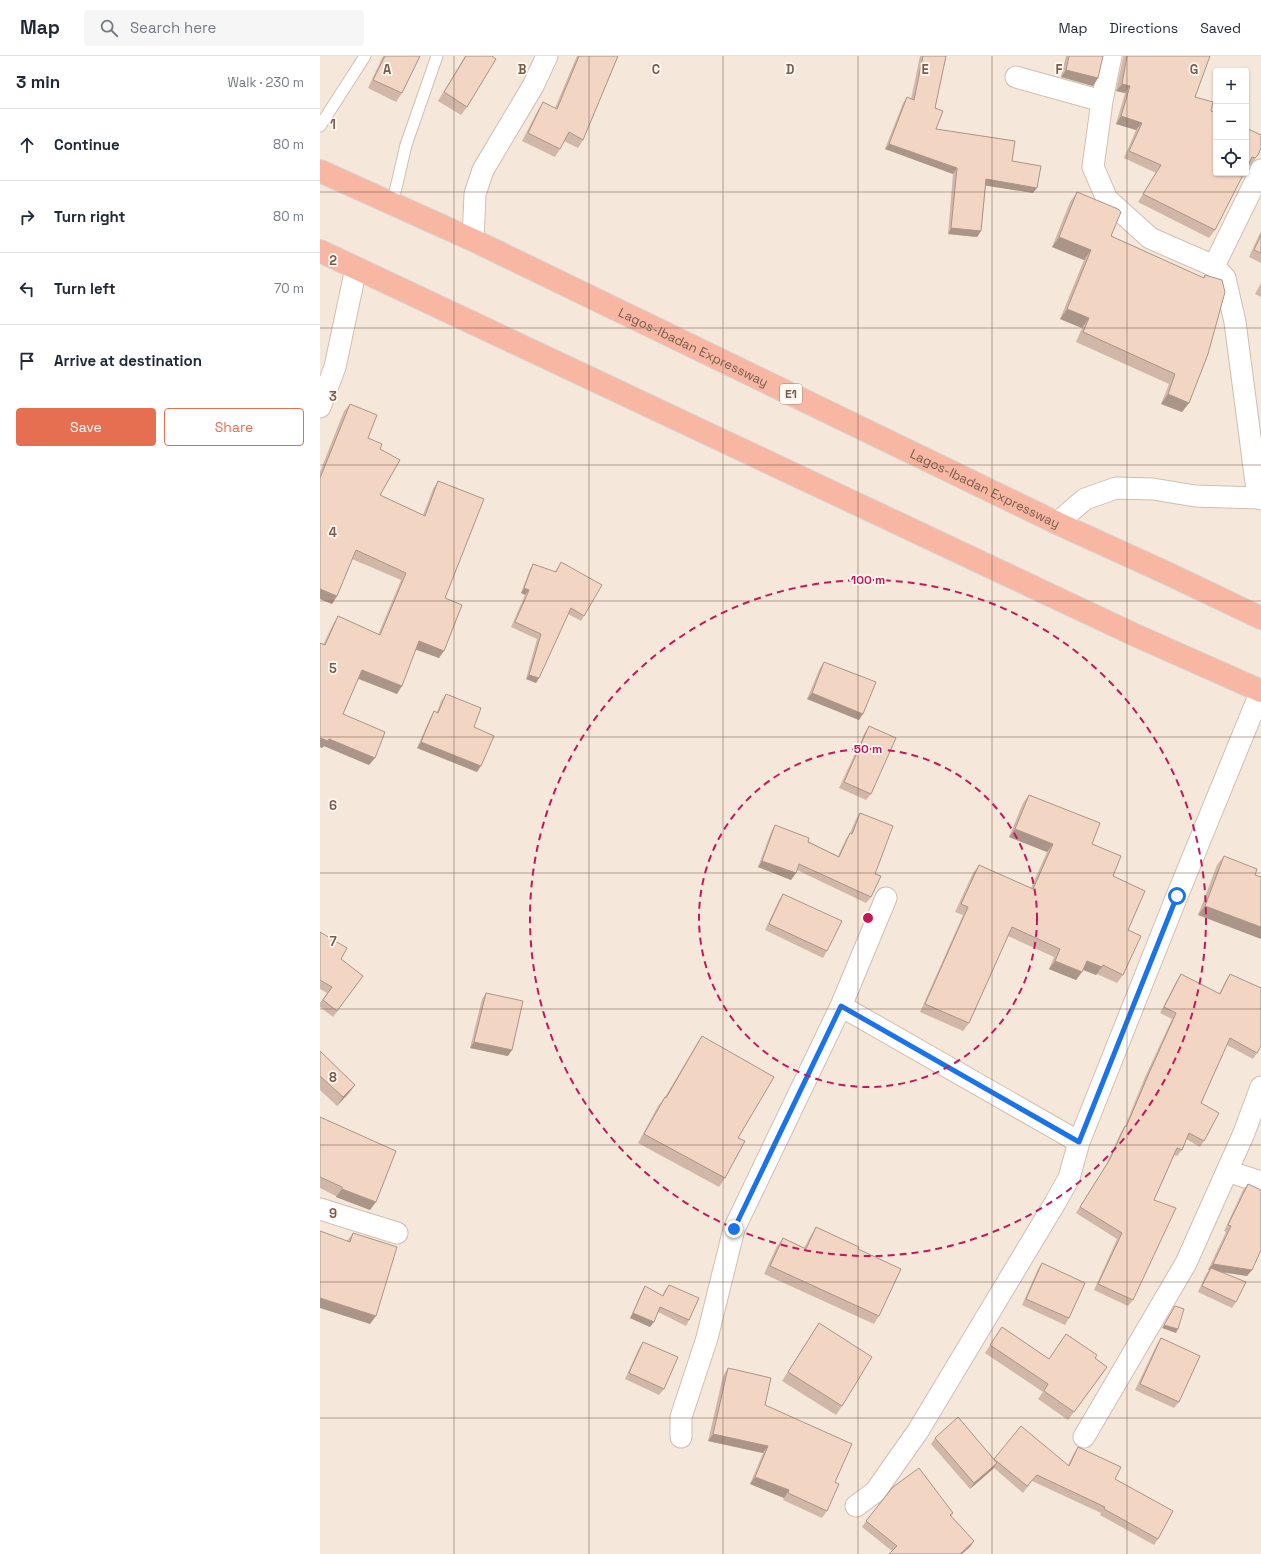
<!DOCTYPE html>
<html lang="en">
<head>
<meta charset="utf-8">
<style>
	body { margin:0; font-family:"Space Grotesk",sans-serif; background:#f6f6f7; color:#1f2937 }
	.controls { position:absolute; right:12px; top:12px; display:grid; overflow:hidden; border-radius:4px; box-shadow:0 1px 3px #0004 }
	.controls button { width:36px; height:36px; display:grid; place-items:center; padding:0; border:0; border-bottom:1px solid #e0e1e3; background:#fff; color:#1f2937; font:20px sans-serif }
	.stop { position:absolute; width:12px; height:12px; margin:-9px; border:3px solid #1a73e8; border-radius:50%; background:#fff }
	.stop.end { background:#1a73e8; border-color:#fff; box-shadow:0 1px 4px #0008 }
	.list { margin:0; padding:0; list-style:none }
	h2 { display:flex; justify-content:space-between; align-items:center; height:52px; margin:0; padding:0 16px; font-size:17px }
	h2 small { font-size:13px; font-weight:400; color:#747a83 }
	.list li { display:grid; grid-template-columns:26px 1fr auto; gap:12px; align-items:center; box-sizing:border-box; height:72px; padding:0 16px; border-top:1px solid #e0e1e3 }
	.list b { display:block; font-size:15px; white-space:nowrap }
	.list em { font-size:13px; font-style:normal; color:#747a83 }
	.actions { display:flex; gap:8px; padding:12px 16px }
	.actions a { flex:1; padding:9px 0; border:1px solid #e76f51; border-radius:4px; text-align:center; font-size:14px; color:#e76f51 }
	.actions .main { background:#e76f51; color:#fff }
	.icon { flex:none; width:22px; height:22px; fill:none; stroke:currentColor; stroke-width:2; stroke-linecap:round; stroke-linejoin:round }
	.map { position:relative; flex:none; width:941px; height:1498px; overflow:hidden }
	header { display:flex; align-items:center; gap:24px; box-sizing:border-box; height:56px; padding:0 20px; background:#fff; border-bottom:1px solid #e0e1e3 }
	header strong { font-size:19px }
	nav { display:flex; gap:22px; margin-inline-start:auto; font-size:14px }
	.search { width:280px; height:36px; background:#f6f6f7; display:flex; align-items:center; gap:10px; box-sizing:border-box; padding:0 14px; border-radius:4px; color:#747a83; font-size:15px }
	main { display:flex }
	aside { flex:1; background:#fff }
	.map>svg:first-child { display:block }
	.residential { fill:#f5e8da; fill-rule:evenodd }
	.lines { fill:none; stroke-linecap:round; stroke-linejoin:round }
	.lane-casing { stroke:#d1beb0; stroke-width:13 }
	.street-casing { stroke:#d1beb0; stroke-width:23 }
	.highway-casing { stroke:#dad1cd; stroke-width:24 }
	.lane { stroke:#fff; stroke-width:11 }
	.street { stroke:#fff; stroke-width:21 }
	.highway { stroke:#f7b7a3; stroke-width:22 }
	.wall { fill:#d1b7a8 }
	.shaded-wall { fill:#aa9588 }
	.building { fill:#f3d5c3; stroke:#aa9588 }
	.route { stroke:#1a73e8; stroke-width:5 }
	.grid { fill:none; stroke:#7a5c4d; stroke-width:1; stroke-opacity:0.55 }
	.ring { fill:none; stroke:#c2185b; stroke-width:2; stroke-dasharray:7 5 }
	.labels { text-anchor:middle; stroke-width:3.5; stroke-linejoin:round; paint-order:stroke }
	.shield { fill:#fffaf3; stroke:#a28b7f; stroke-width:1 }
	.shield-label { font-size:12px; font-weight:bold; fill:#7a5c4d }
	.street-label { font-size:13px; fill:#7a5c4d; stroke:#fffaf3 }
	.grid-label { font-size:13px; text-anchor:middle; font-weight:bold; fill:#7a5c4d; stroke:#fffaf3; stroke-width:3.5; stroke-linejoin:round; paint-order:stroke }
	.centre { fill:#c2185b; stroke:#fffaf3; stroke-width:2 }
	.ring-label { font-size:12px; text-anchor:middle; font-weight:bold; fill:#c2185b; stroke:#fffaf3; stroke-width:3.5; stroke-linejoin:round; paint-order:stroke }
</style>
</head>
<body>
<header>
<strong>Map</strong>
<div class="search"><svg class="icon" aria-label="search" viewBox="0 0 24 24"><circle cx="10" cy="10" r="6"/><path d="M15 15l6 6"/></svg>Search here</div>
<nav><a>Map</a><a>Directions</a><a>Saved</a></nav>
</header>
<main>
<aside>
<h2>3 min<small>Walk · 230 m</small></h2>
<ul class="list">
<li><svg class="icon" aria-label="ahead" viewBox="0 0 24 24"><path d="M12 20V5M6 11l6-6 6 6"/></svg><div><b>Continue</b></div><em>80 m</em></li>
<li><svg class="icon" aria-label="right" viewBox="0 0 24 24"><path d="M7 20v-9h11M14 6l5 5-5 5"/></svg><div><b>Turn right</b></div><em>80 m</em></li>
<li><svg class="icon" aria-label="left" viewBox="0 0 24 24"><path d="M17 20v-9H6M10 6l-5 5 5 5"/></svg><div><b>Turn left</b></div><em>70 m</em></li>
<li><svg class="icon" aria-label="arrive" viewBox="0 0 24 24"><path d="M6 21V4h12l-3 4 3 4H6"/></svg><div><b>Arrive at destination</b></div></li>
</ul>
<div class="actions"><a class="main">Save</a><a>Share</a></div>
</aside>
<div class="map">
<svg width="941" height="1498" viewBox="0 0 941 1498">
	<rect width="100%" height="100%" fill="#fdf6ec"/>
	<path class="residential" d="M0,0h941v1498h-941zM896,15h30v102h-30z"/>
	<g class="lines">
		<defs>
			<path id="lane" d="M0,70l45,-70
				M72,149l14,-60 31,-89"/>
			<path id="street" d="M791,0l-9,45 -9,66 14,32 43,39 64,28 11,12 10,44 23,176
				M696,21l86,24
				M153,184l2,-46 8,-24 50,-84 14,-30
				M894,210l47,-96
				M0,351l15,-40 21,-99
				M737,467l28,-24 31,-11 37,1 42,7 63,2 3,1
				M521,950l238,136
				M907,1115l34,11
				M0,1153l77,24
				M361,1381v-20l26,-79 27,-109 107,-223 45,-108
				M764,1381l102,-174 58,-130 17,-46
				M536,1450l19,-14 43,-61 137,-228 14,-25 10,-36 98,-246 84,-205"/>
			<g id="highway">
				<path id="s1" d="M0,115l153,69 584,283 114,52 90,43"/>
				<path d="M0,195l815,384 126,56"/>
			</g>
		</defs>
		<use href="#lane" class="lane-casing"/>
		<use href="#street" class="street-casing"/>
		<use href="#highway" class="highway-casing"/>
		<use href="#lane" class="lane"/>
		<use href="#street" class="street"/>
		<use href="#highway" class="highway"/>
	</g>
	<path class="wall" d="M63,0h37l-18,37 -6,9 -28,-14z
		M145,0h27l-25,51 -6,8 -23,-14z
		M257,0h41l-35,84 -5,8 -14,-7 -4,8 -5,8 -33,-16 16,-31 5,-8 12,6z
		M600,0h26l-11,52 1,21 76,32 21,32 -47,-8 -5,46 -4,6 -29,-3 5,-60 -68,-25 18,-46 4,-6 4,2z
		M746,0h37l-5,22 -5,8 -32,-9z
		M803,0h87l-15,41 16,14 4,119 -6,8 -71,-36 18,-29 -32,-15 12,-28 -20,-6 9,-31 -9,-2 7,-33z
		M926,72l12,27 -8,11 -2,-1z
		M757,136l34,44 92,42 2,-3 -16,128 -7,9 -21,-8 8,-20 -93,-42 6,-14 -22,-9 24,-59 -32,-13 18,-45z
		M941,175v32l-12,-6z
		M941,227v14l-6,-3z
		M30,348l18,34 12,11v46l43,20 10,-26 5,-8 7,117 -6,60 -23,-9 -19,45 -39,-15 -15,35 26,51 -45,-19 -2,2 1,-103 10,-21 5,-8 40,19 23,-55 -49,-21 -15,37 -5,8 -12,-5v-127l24,-61z
		M241,506l23,54 -3,5 -13,-7 -29,64 -3,5 -10,-4 11,-40 -26,-12 14,-32 -4,-2 9,-24 3,-5 22,8z
		M504,606l35,58 -52,-21 13,-31z
		M126,638l28,33 3,45 -60,-24 13,-30 4,-7 3,1 4,-11z
		M549,670l2,68 -5,6 -27,-12 26,-56z
		M709,739l63,49 21,32 15,54 -5,45 -6,8 -20,-9 -1,1 -13,-5 -7,10 -27,-11 5,-12 -46,-21 -39,87 -6,8 -43,-19 43,-97 -8,-3 18,-39 6,-8 52,23 16,-36 -38,-15 14,-34z
		M540,757l15,61 -4,23 -5,6 -69,-33 -1,3 -5,7 -33,-13 13,-35 4,-7 63,31 8,-17 4,-6 6,-14z
		M904,800l31,19 -57,40 19,-50z
		M463,838l44,57 -4,7 -58,-28 14,-30z
		M0,876l21,27 22,17 -30,41 -13,-10v-4l7,-10 -7,-4z
		M861,918l38,20 7,-14 4,-6 27,79 -4,6 -26,-14 -26,58 3,38 -4,6 -14,-8 -4,11 -5,6 -3,-1 -20,45 -21,100 -5,6 -34,-16 23,-51 -41,-26 30,-48 15,-33 4,-6 20,-49 27,-58 -12,-6 17,-33z
		M166,937l22,63 -38,-8 12,-49z
		M382,980l36,102 -13,40 -6,9 -81,-44 20,-37 7,-9 31,-52z
		M0,995l35,34 -6,8 -12,13 -17,-16z
		M0,1061l50,93 -34,-13v-1l-16,-8z
		M928,1128l4,86 -5,6 -28,-4 17,30 -4,6 -34,-16 8,-18 3,-4h-1l18,-38 -2,-1 19,-41z
		M496,1171l42,22 21,67 -5,8 -110,-50 13,-28 6,-8 21,10 7,-13z
		M33,1177l17,91 -23,-83z
		M722,1207l27,55 -4,7 -43,-20 16,-36z
		M349,1229l20,35 -3,6 -28,-14 -8,15 -20,-9 12,-27 3,-5 17,10 3,-6z
		M499,1267l23,83 -6,9 -54,-34 31,-49z
		M682,1271l47,32 46,-1 12,9 -39,53 -30,-21 5,-7 -58,-39z
		M841,1282l18,64 -5,6 -39,-18 22,-46z
		M323,1286l21,47 -5,6 -34,-16 14,-31z
		M408,1312l37,37 70,77 -8,29 -5,7 -39,-18 1,-2 -34,-14 13,-31 -55,-12 15,-65z
		M615,1382l59,21 74,6 6,-12 4,-6 37,32 43,60 -4,6 -54,-30 1,-2 -69,-32 -9,12 -29,-25 -24,21 -39,-45z
		M633,1457l-2,3 23,25 -4,6 -78,4 -30,-24 4,-6z"/>
	<path class="shaded-wall" d="M746,14l32,8 -5,8 -32,-9z
		M802,28l8,2 -5,7 -9,-2z
		M801,60l21,7 -6,7 -20,-6z
		M569,88l68,24 -4,6 -68,-25z
		M666,123l51,9 -4,5 -51,-8z
		M631,172l30,3 -4,6 -29,-3z
		M739,181l32,13 -7,10 -32,-13z
		M747,253l22,9 -7,10 -22,-9z
		M848,338l21,9 -7,9 -21,-8z
		M204,532l5,2 -4,5 -4,-2z
		M0,533l17,7 -5,8 -12,-5z
		M99,585l25,10 -5,7 -25,-9z
		M42,614l40,16 -5,8 -40,-16z
		M209,619l10,3 -3,5 -10,-4z
		M492,637l51,21 -4,6 -52,-21z
		M0,682l9,1 46,19 -6,7 -45,-19 -2,2 -2,-1z
		M101,686l60,24 -4,6 -60,-24z
		M695,773l38,15 -6,8 -38,-15z
		M442,805l34,12 -5,7 -33,-13z
		M885,850l56,21v12l-63,-24z
		M735,905l27,11 -6,8 -27,-11z
		M767,905l15,6 -6,8 -15,-6z
		M154,986l38,8 -4,6 -38,-8z
		M35,1029l-6,8 -12,13 6,-9z
		M22,1133l34,13 -6,8 -34,-13z
		M893,1208l39,6 -5,6 -37,-6 1,-2 -2,2h-1z
		M0,1242l56,18 -6,8 -50,-16z
		M313,1257l21,9 -4,5 -20,-9z
		M844,1269l14,4 -2,4 -14,-5z
		M393,1378l55,12 -5,7 -55,-12z
		M677,1407l-4,6 -23,20 4,-6z
		M435,1421l34,13 -5,8 -34,-14z
		M654,1485l-4,6 -8,7h-2z"/>
	<path class="building" d="M65,0h35l-18,37 -29,-13z
		M146,0h26l4,3 -29,48 -23,-15z
		M259,0h39l-35,84 -14,-8 -9,17 -32,-16 15,-31 14,7z
		M603,0h23l-11,52 8,3 -7,18 79,12 -3,20 29,5 -4,22 -51,-9 -5,52 -30,-3 6,-60 -68,-24 18,-47 7,3z
		M749,0h34l-5,22 -32,-8z
		M807,0h83l-15,41 18,5 -2,9 5,2v60h28l-29,57 -72,-36 18,-29 -32,-14 13,-28 -21,-7 9,-30 -8,-2z
		M926,72l15,7v13l-3,7 -3,3 -3,-1 -6,12z
		M757,136l41,17 3,3 -10,24 93,42 1,-3 17,5 3,12 -17,62 -19,49 -21,-9 7,-20 -92,-42 6,-14 -22,-9 24,-59 -32,-13z
		M941,179v18l-7,-3z
		M30,348l27,11 -9,23 14,6 -2,5 20,11 -20,35 45,21 13,-35 46,18 -39,99 17,7 -18,46 -25,-10 -17,45 -40,-16 -19,44 42,18 -10,26 -46,-19 -1,2 -8,-3v-95l5,2 13,-29 42,19 26,-62 -50,-23 -19,46 -17,-7v-111z
		M241,506l41,23 -18,31 -13,-8 -32,70 -10,-3 12,-41 -26,-12 14,-32 -5,-2 9,-24 23,8z
		M504,606l52,20 -13,32 -51,-21z
		M126,638l35,14 -7,19 20,9 -13,30 -60,-24 13,-31 4,2z
		M549,670l27,12 -25,56 -27,-12z
		M709,739l71,28 -8,21 29,12 -8,20 32,15 -17,39 13,6 -18,39 -20,-10 -1,2 -15,-6 -5,11 -27,-11 5,-12 -48,-22 -43,96 -44,-19 43,-97 -7,-3 18,-39 54,24 20,-45 -38,-15z
		M540,757l33,13 -18,48 6,2 -10,21 -72,-33 -3,9 -34,-12 13,-36 34,13 -1,4 31,15 11,-24 2,1z
		M904,800l33,13 -2,6 6,2v50l-56,-21z
		M463,838l59,27 -15,30 -58,-27z
		M0,876l27,16 -6,11 22,17 -26,35 -14,-11 9,-13 -12,-7z
		M861,918l39,20 10,-20 31,14v58l-4,7 -27,-15 -29,65 18,10 -15,28 -15,-8 -7,17 -5,-2 -23,52 22,8 -43,92 -35,-16 24,-51 -42,-26 30,-48 15,-33 1,1 24,-56 26,-58 -12,-6z
		M166,937l37,8 -11,49 -38,-8z
		M382,980l72,41 -36,61 7,3 -20,37 -81,-44 21,-37 1,1z
		M0,995l35,34 -12,12 -23,-21z
		M0,1061l76,34 -20,51 -34,-13v-2l-22,-10z
		M928,1128l13,6v60l-9,20 -39,-6 18,-38 -3,-1z
		M496,1171l43,20 -1,2 43,20 -22,47 -109,-50 13,-28 23,11z
		M0,1175l30,11 3,-9 44,14 -21,69 -56,-18z
		M722,1207l43,20 -16,35 -43,-19z
		M891,1212l35,14 -10,20 -34,-16z
		M349,1229l30,13 -10,22 -29,-13 -6,15 -21,-9 12,-27 18,10z
		M855,1250l9,3 -6,20 -14,-4z
		M499,1267l53,34 -30,49 -54,-34z
		M682,1271l47,32 17,-25 31,21 -2,3 12,9 -33,45 -30,-21 4,-7 -58,-39z
		M841,1282l39,18 -21,46 -39,-18z
		M323,1286l35,15 -14,32 -35,-16z
		M408,1312l43,10 -6,27 87,39 -17,38 4,2 -12,27 -39,-18 1,-3 -34,-13 13,-31 -55,-12z
		M638,1361l39,46 -23,20 -39,-45z
		M701,1370l48,40 9,-19 43,20 -6,12 58,32 -15,28 -54,-30 1,-2 -68,-32 -10,11 -33,-27z
		M599,1412l34,45 -3,2 24,26 -14,13h-71l8,-8 -31,-25 27,-34z"/>
	<g class="lines">
		<path class="route" d="M414,1173l107,-223 238,136 98,-246"/>
	</g>
	<path class="grid" d="M134,0v1498M269,0v1498M403,0v1498M538,0v1498M672,0v1498M807,0v1498M0,136h941M0,272h941M0,409h941M0,545h941M0,681h941M0,817h941M0,953h941M0,1089h941M0,1226h941M0,1362h941"/>
	<g class="ring">
		<circle cx="548" cy="862" r="169"/>
		<circle cx="548" cy="862" r="338"/>
	</g>
	<g class="labels">
		<rect class="shield" x="460" y="328" width="22" height="20" rx="3"/>
		<g class="shield-label">
			<text x="471" y="342">E1</text>
		</g>
		<g class="street-label">
			<text dy="5" stroke="none"><textPath href="#s1" startOffset="413">Lagos-Ibadan Expressway</textPath></text>
			<text dy="5" stroke="none"><textPath href="#s1" startOffset="737">Lagos-Ibadan Expressway</textPath></text>
		</g>
	</g>
	<g class="grid-label">
		<text x="67" y="18">A</text>
		<text x="202" y="18">B</text>
		<text x="336" y="18">C</text>
		<text x="470" y="18">D</text>
		<text x="605" y="18">E</text>
		<text x="739" y="18">F</text>
		<text x="874" y="18">G</text>
		<text x="13" y="73">1</text>
		<text x="13" y="209">2</text>
		<text x="13" y="345">3</text>
		<text x="13" y="481">4</text>
		<text x="13" y="617">5</text>
		<text x="13" y="754">6</text>
		<text x="13" y="890">7</text>
		<text x="13" y="1026">8</text>
		<text x="13" y="1162">9</text>
	</g>
	<circle cx="548" cy="862" r="6" class="centre"/>
	<g class="ring-label">
		<text x="548" y="528">100 m</text>
		<text x="548" y="697">50 m</text>
	</g>
</svg>
<div class="controls">
<button>+</button>
<button>−</button>
<button><svg class="icon" aria-label="locate" viewBox="0 0 24 24"><circle cx="12" cy="12" r="6"/><path d="M12 2v4M12 18v4M2 12h4M18 12h4"/></svg></button>
</div>
<div class="stop" style="left:857px;top:840px"></div>
<div class="stop end" style="left:414px;top:1173px"></div>
</div>
</main>
</body>
</html>
